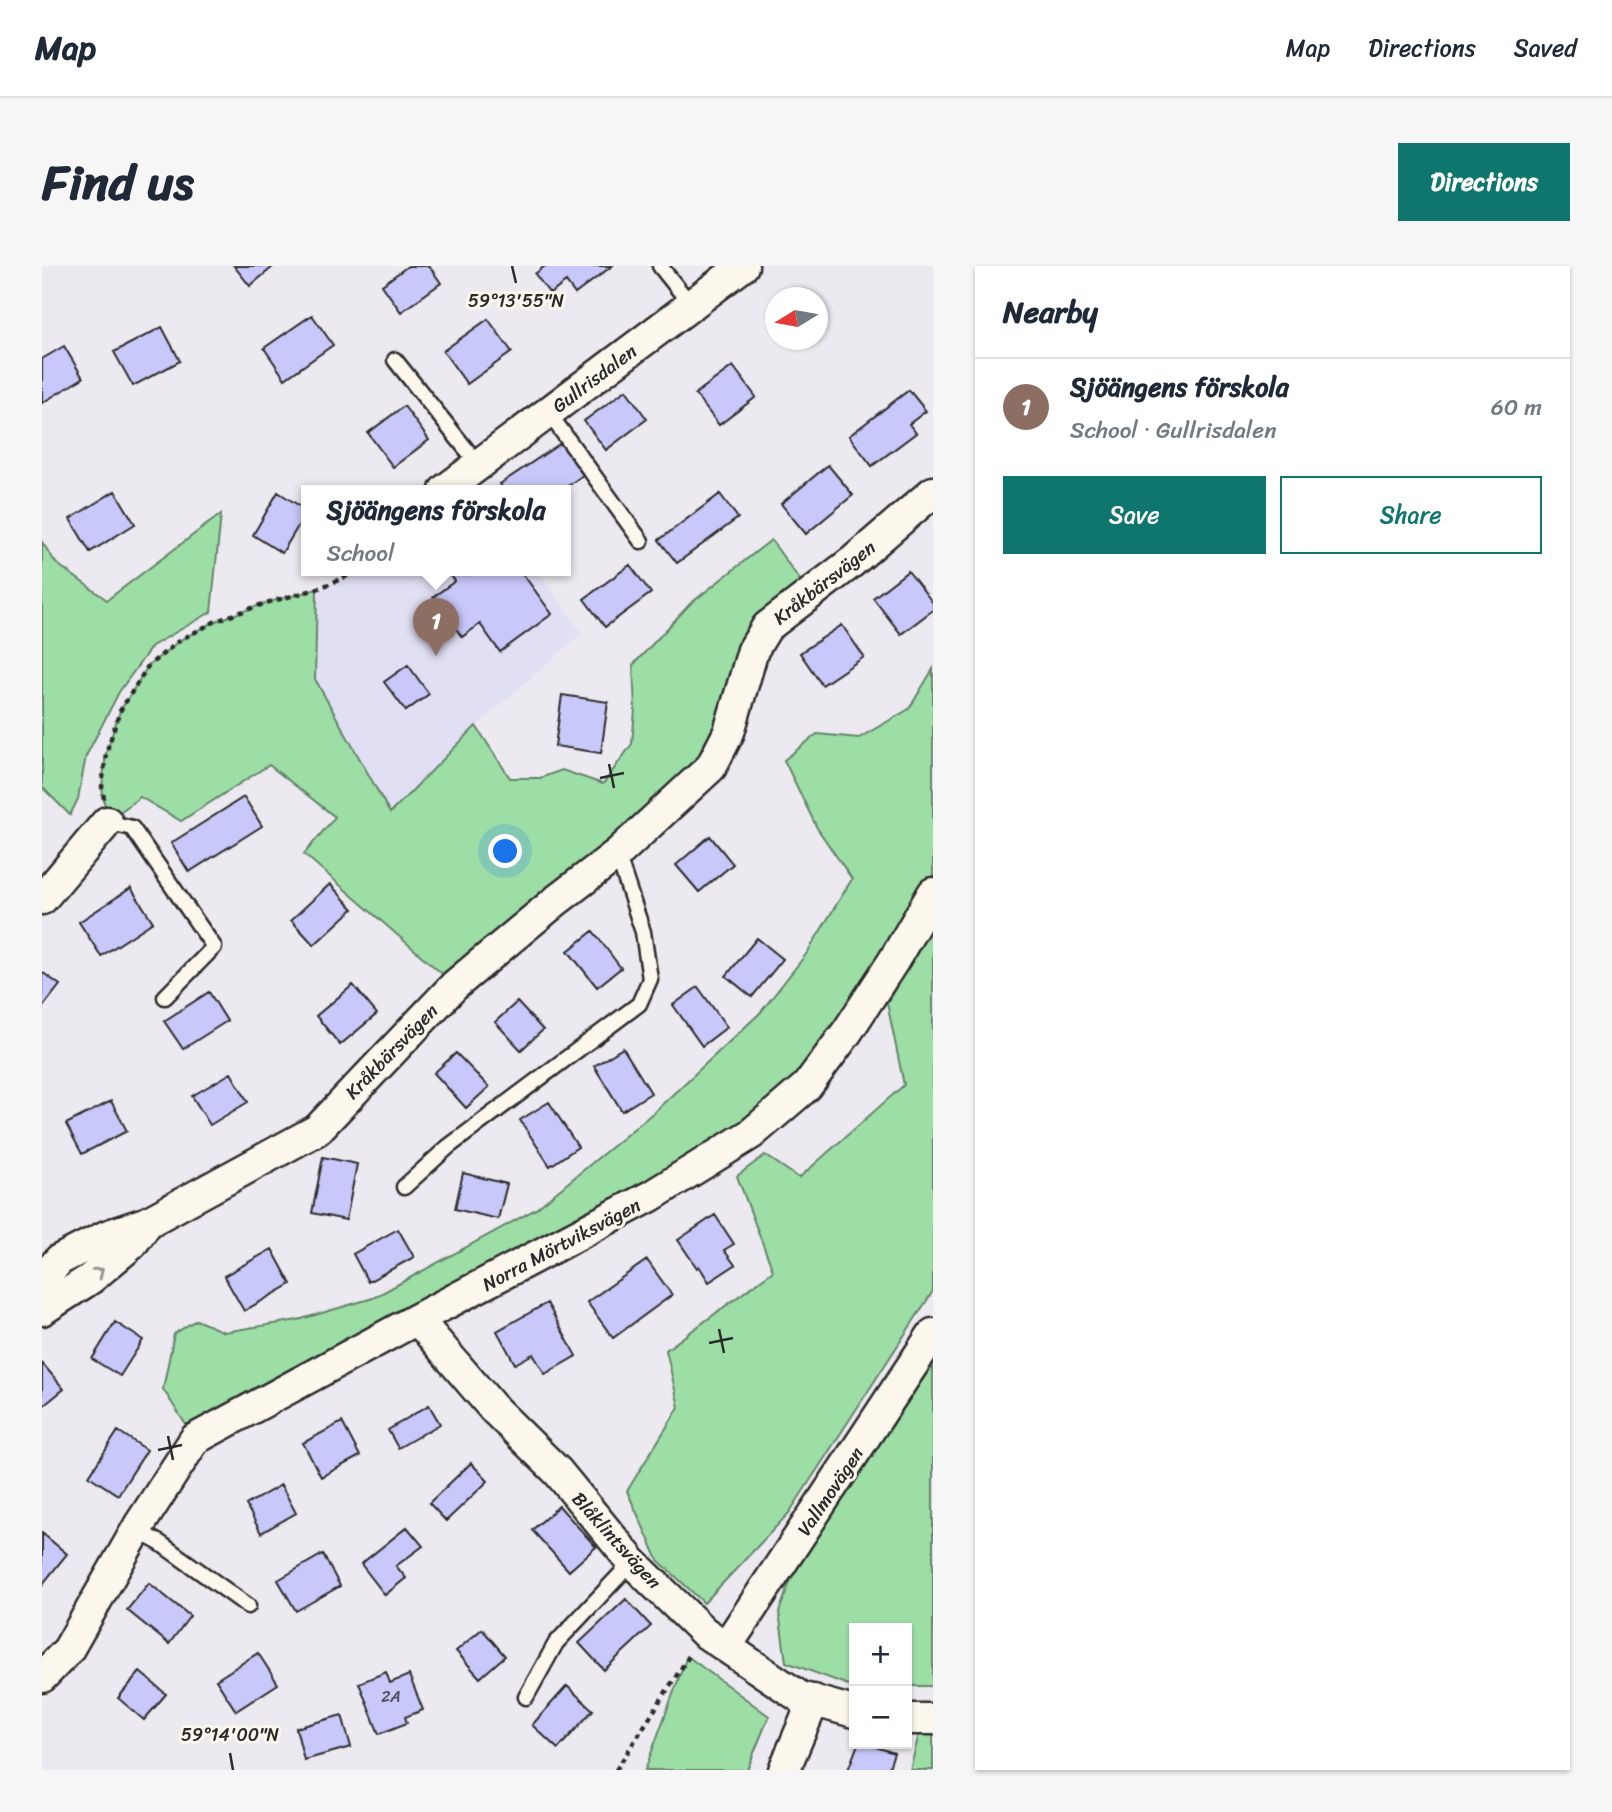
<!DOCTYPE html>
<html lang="en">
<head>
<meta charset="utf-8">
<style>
	body { margin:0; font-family:Sriracha,sans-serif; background:#f6f6f7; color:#1f2937 }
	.controls { position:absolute; right:21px; bottom:21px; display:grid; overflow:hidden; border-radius:0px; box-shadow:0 2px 5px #0004 }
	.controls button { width:63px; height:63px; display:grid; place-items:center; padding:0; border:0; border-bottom:2px solid #e0e1e3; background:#fff; color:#1f2937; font:35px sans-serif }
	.compass { position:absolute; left:723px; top:21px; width:63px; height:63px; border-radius:50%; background:#fff; box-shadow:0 2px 5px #0004; rotate:259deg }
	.you { position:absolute; left:464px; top:586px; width:24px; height:24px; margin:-18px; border:5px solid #fff; border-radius:50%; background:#1a73e8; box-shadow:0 0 0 10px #1a73e833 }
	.badge { display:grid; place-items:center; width:46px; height:46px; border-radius:50%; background:#0f766e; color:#fff; font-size:23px; font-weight:700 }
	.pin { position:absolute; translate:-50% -58px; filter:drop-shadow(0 2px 4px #0008) }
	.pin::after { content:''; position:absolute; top:37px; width:24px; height:21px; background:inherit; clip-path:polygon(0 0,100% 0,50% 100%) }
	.popup { position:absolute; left:259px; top:219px; width:270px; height:91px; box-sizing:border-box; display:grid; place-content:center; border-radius:0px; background:#fff; filter:drop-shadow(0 2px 5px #0005); font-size:23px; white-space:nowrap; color:#747a83 }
	.popup b { font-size:26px; color:#1f2937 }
	.popup::after { content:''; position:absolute; left:50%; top:100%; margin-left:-14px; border:14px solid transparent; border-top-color:#fff }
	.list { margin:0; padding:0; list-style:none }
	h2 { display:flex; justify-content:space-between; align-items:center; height:91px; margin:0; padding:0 28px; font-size:30px }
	h2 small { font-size:23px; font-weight:400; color:#747a83 }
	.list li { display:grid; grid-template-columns:46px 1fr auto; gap:21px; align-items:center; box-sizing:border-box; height:98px; padding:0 28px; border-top:2px solid #e0e1e3 }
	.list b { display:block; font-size:26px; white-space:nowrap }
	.list p { margin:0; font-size:23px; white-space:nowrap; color:#747a83 }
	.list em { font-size:23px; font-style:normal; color:#747a83 }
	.actions { display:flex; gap:14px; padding:21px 28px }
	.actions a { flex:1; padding:16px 0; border:2px solid #0f766e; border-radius:0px; text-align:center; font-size:24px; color:#0f766e }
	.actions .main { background:#0f766e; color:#fff }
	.map { position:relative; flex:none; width:891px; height:1504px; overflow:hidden; border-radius:0px }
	header { display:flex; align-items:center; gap:42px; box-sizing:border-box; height:98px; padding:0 35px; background:#fff; border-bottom:2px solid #e0e1e3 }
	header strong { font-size:33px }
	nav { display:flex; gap:38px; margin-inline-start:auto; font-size:24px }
	.intro { display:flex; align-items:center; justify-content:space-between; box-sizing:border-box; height:168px; padding:0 42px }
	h1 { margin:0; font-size:49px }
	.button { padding:18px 32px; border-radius:0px; background:#0f766e; color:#fff; font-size:24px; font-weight:700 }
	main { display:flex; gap:42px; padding:0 42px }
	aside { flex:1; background:#fff; border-radius:0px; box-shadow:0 2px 5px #0004 }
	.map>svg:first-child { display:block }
	.built { fill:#e1dff3 }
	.green { fill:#9ddea7; stroke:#648469; stroke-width:2 }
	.building { fill:#c8c8fb; stroke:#2b2b2b; stroke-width:2 }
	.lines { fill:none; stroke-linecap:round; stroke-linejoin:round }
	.lane-casing { stroke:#2b2b2b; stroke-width:19 }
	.street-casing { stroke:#2b2b2b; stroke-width:35 }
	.path { stroke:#2b2b2b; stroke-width:4.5; stroke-dasharray:5 5; stroke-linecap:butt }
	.lane { stroke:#fbf7ec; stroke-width:14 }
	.street { stroke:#fbf7ec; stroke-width:30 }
	.oneway { stroke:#93918c }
	.ticks { fill:none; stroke:#2b2b2b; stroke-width:2.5 }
	.labels { text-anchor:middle; stroke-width:6; stroke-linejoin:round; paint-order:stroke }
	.number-label { font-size:16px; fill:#52525f }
	.street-label { font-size:19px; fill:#2b2b2b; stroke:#fbf7ec }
	.ticks-label { font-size:18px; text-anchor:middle; fill:#2b2b2b; stroke:#fbf7ec; stroke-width:6; stroke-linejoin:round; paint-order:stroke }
</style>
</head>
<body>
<header>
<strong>Map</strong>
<nav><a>Map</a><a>Directions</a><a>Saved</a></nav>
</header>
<div class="intro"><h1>Find us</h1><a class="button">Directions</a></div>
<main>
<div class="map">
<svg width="891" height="1504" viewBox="0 0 891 1504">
	<rect width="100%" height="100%" fill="#ece9f0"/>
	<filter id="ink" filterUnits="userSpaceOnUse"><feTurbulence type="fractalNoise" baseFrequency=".0143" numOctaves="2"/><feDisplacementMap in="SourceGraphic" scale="14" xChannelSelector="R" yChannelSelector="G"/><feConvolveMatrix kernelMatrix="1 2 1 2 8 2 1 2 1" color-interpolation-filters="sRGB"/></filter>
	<g filter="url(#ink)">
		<path class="built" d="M320,304h175l45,63 -106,93 -86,87 -75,-134 2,-90z"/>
		<path class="green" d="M179,248l-10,98 -59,34 -33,46 -33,64 -8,43 -8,16 -28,-28v-245l14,21 51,37z
			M729,274l39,54 -43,33 -38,105 -274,253 -151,-131 31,-37 -66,-52 -88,56 -41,-24 -33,25 -5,-35 4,-34 14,-42 28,-45 32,-26 36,-19 50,-18 51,-14 -2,90 75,134 86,-87 34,52h30l22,-8 41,14 29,-40 3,-34 -2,-45 57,-61z
			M891,403v224l-154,218 -584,328 -32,-50 11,-55 22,-14 28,12 74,-12 75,-22 163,-89 118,-97 106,-99 47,-60 45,-74 -35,-51 -33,-68 33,-26 42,4 50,-29z
			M891,653v372l-144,222 -85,90 -46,-43 -31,-69 52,-84 -13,-57 107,-79 -36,-95 28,-21 34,23 105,-93 -17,-82z
			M891,1088v332h-26v-58h-53v58h-3l-65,-24 -7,-50 20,-55z
			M645,1390l82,60 -22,54h-102z
			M891,1465v39h-23l9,-36z"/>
		<path class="building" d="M192,0h40l-24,20z
			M366,0h21l12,17 -40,29 -19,-27z
			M503,0h67l-37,28 -9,-12 -16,12 -15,-20z
			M270,49l21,30 -48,34 -21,-31z
			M446,53l24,33 -45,32 -24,-33z
			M120,61l18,34 -47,25 -19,-34z
			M22,80l19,32 -41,25v-44z
			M691,100l23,31 -37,28 -24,-31z
			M584,124l21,29 -41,31 -22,-29z
			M867,124l17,21 -17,13 7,9 -44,33 -23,-30z
			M362,140l25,34 -36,27 -25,-34z
			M519,177l22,32 -21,15h-58l-4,-6z
			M786,199l25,30 -47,39 -25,-30z
			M73,225l20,33 -45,28 -20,-33z
			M236,226l28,18v3l-24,40 -29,-18z
			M678,228l18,24 -61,45 -18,-23z
			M588,299l21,28 -46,34 -21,-28z
			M405,304h15l4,5 7,-5h47l32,44 -52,38 -20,-28 -18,13 -29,-40 22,-16z
			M866,305l25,32v7l-32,24 -28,-36z
			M800,359l22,32 -42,28 -22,-32z
			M366,399l21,29 -23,17 -22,-29z
			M520,429l46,7 -7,51 -46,-7z
			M202,531l18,29 -73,46 -18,-29z
			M668,570l23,28 -34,28 -23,-27z
			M288,618l23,25 -39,36 -23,-25z
			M89,622l22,34 -52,34 -22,-34z
			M551,665l28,37 -24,19 -29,-36z
			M715,672l26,21 -31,38 -26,-21z
			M0,706l18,13 -18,23z
			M311,719l24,29 -37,31 -24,-29z
			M656,721l29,40 -25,19 -29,-41z
			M167,726l18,29 -44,28 -19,-28z
			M475,736l26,28 -22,20 -26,-28z
			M581,782l28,45 -29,18 -28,-45z
			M414,787l33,34 -23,21 -32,-35z
			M189,807l17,29 -38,23 -18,-29z
			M69,835l16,30 -45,23 -16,-30z
			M507,836l29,45 -28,19 -30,-46z
			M281,891l34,7 -11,56 -34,-7z
			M421,907l44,11 -9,35 -43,-10z
			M673,949l19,29 -10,6 11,15 -26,17 -10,-16 -2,2 -19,-28z
			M356,963l16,28 -46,25 -15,-28z
			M230,983l19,35 -47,27 -20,-35z
			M605,994l25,35 -59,43 -26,-36z
			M505,1037l29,53 -31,18 -12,-20 -18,10 -18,-33z
			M73,1056l28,18 -23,36 -28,-17z
			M0,1097l22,26 -22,18z
			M387,1139l11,19 -42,24 -10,-18z
			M300,1156l18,34 -39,21 -18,-34z
			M76,1165l29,19 -29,45 -29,-19z
			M429,1197l17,18 -42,40 -17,-18z
			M239,1219l15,28 -35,20 -15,-28z
			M517,1240l37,41 -27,24 -37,-41z
			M365,1261l16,19 -27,20 10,12 -21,17 -24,-31z
			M0,1267l25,21 -25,31z
			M281,1288l17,32 -44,25 -18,-31z
			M107,1317l41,33 -21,28 -42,-34z
			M584,1333l25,27 -47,44 -25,-27z
			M440,1363l23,27 -25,22 -24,-27z
			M216,1387l20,31 -42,27 -20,-31z
			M98,1406l26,22 -22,26 -26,-22z
			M344,1406l4,11 19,-8 14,35 -18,7 2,6 -28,11 -20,-51z
			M525,1420l26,24 -35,39 -26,-24z
			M300,1449l9,32 -47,13 -8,-32z
			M816,1478h9l27,9 -6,17h-40z"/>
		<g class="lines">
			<defs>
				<path id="lane" d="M618,0l31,39
					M353,94l83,104
					M506,146l93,129
					M65,556l25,6 82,119 -49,50
					M362,921l44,-40 191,-143 11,-25 -7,-47 -26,-78
					M94,1264l24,13 88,63
					M484,1431l30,-54 76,-81"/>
				<path id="street" d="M403,224l298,-224
					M0,633l65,-77
					M0,1014l17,-20 47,-24 42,-14 169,-92 138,-145 102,-85 60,-46 94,-87 18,-35 24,-82 14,-23 85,-65 81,-70
					M0,1044l48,-31 42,-35 16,-22
					M375,1053l76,89 65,64 74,90 72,70 96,65 54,15
					M684,1381l207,-313
					M0,1411l26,-27 72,-126 55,-85 222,-120 234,-123 100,-62 56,-48 40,-54 47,-72 39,-67
					M865,1453h26
					M742,1504l30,-70"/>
			</defs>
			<use href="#lane" class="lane-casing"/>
			<use href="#street" class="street-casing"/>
			<path class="path" d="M62,533l-2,-12 4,-34 14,-42 28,-45 32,-26 36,-19 50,-18 51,-14 45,-19
				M574,1504l75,-117"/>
			<use href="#lane" class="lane"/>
			<use href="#street" class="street"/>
		</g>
		<defs><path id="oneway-chevron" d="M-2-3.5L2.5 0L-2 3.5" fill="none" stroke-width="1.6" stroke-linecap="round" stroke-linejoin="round" transform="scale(1.75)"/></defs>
		<use class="oneway" href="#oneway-chevron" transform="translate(57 1006) rotate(-39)"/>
	</g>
	<path class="ticks" d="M470,0l4,17M567,498l5,24M558,512l24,-5M677,1063l5,24M667,1077l24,-5M126,1170l5,24M116,1184l24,-5M188,1487l3,17"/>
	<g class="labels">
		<g class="number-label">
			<text x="349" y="1436">2A</text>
		</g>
		<g class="street-label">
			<text transform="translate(552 112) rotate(-37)" y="7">Gullrisdalen</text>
			<text transform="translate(782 316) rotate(-38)" y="7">Kråkbärsvägen</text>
			<text transform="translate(349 785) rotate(-46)" y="7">Kråkbärsvägen</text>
			<text transform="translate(519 978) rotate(-28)" y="7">Norra Mörtviksvägen</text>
			<text transform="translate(788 1225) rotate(-56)" y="7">Vallmovägen</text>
			<text transform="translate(575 1274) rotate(48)" y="7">Blåklintsvägen</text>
		</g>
	</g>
	<g class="ticks-label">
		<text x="474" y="41">59°13'55"N</text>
		<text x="188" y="1475">59°14'00"N</text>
	</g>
</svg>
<div class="controls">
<button>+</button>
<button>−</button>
</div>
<svg class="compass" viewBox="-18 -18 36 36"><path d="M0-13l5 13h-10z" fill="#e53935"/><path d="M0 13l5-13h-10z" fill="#747a83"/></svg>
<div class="you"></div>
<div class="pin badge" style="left:394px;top:390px;background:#8d6e63">1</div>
<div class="popup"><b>Sjöängens förskola</b>School</div>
</div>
<aside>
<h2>Nearby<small></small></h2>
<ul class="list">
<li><span class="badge" style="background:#8d6e63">1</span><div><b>Sjöängens förskola</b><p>School · Gullrisdalen</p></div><em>60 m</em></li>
</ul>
<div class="actions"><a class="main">Save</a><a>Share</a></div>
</aside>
</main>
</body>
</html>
